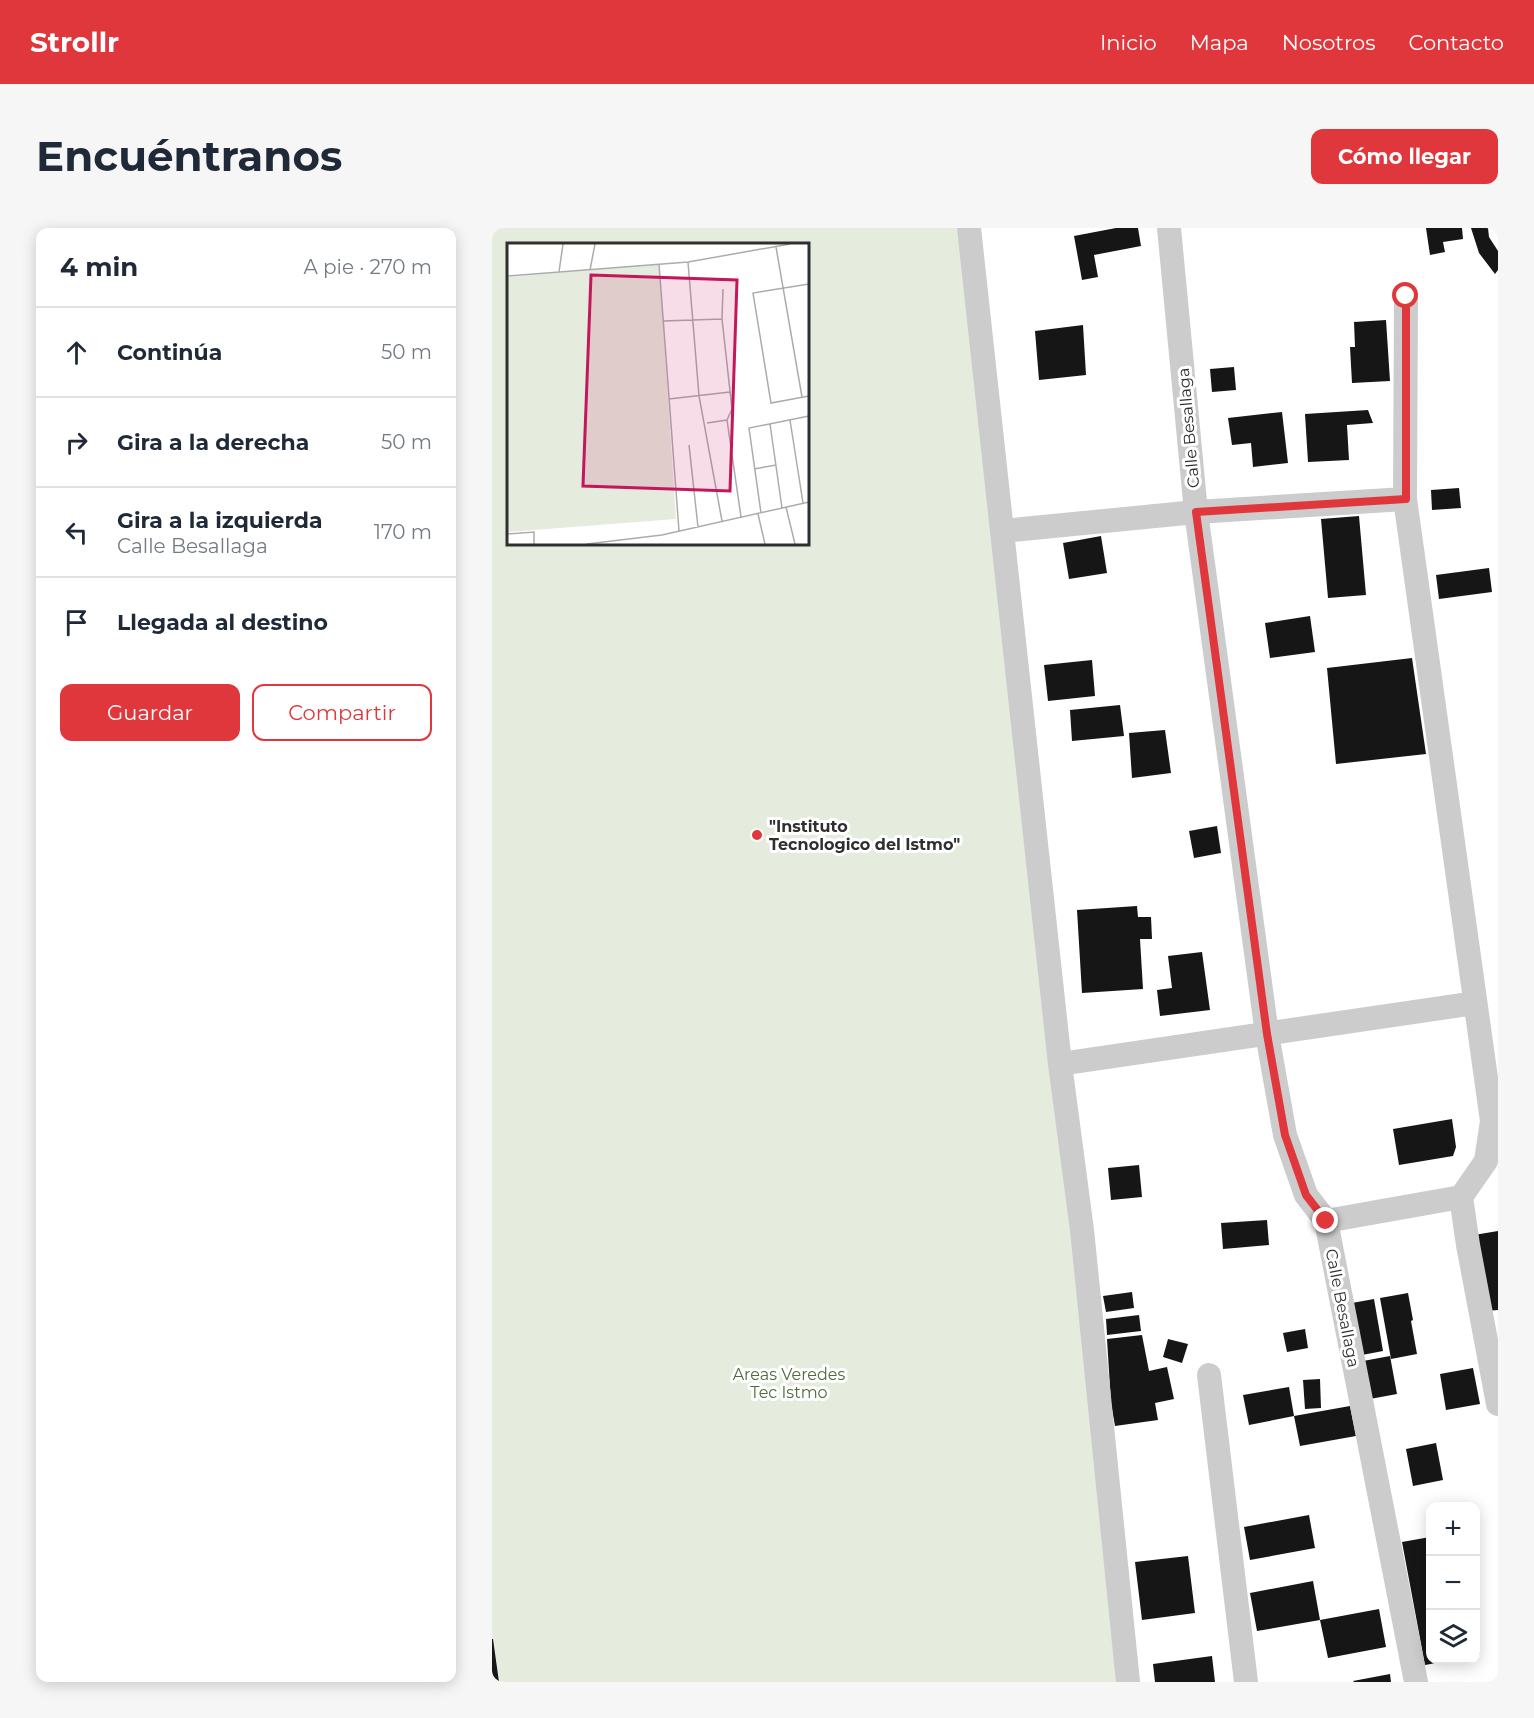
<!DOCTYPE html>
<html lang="es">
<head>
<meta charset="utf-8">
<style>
	body { margin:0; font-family:Montserrat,sans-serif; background:#f6f6f7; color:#1f2937 }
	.controls { position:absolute; right:18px; bottom:18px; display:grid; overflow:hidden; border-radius:12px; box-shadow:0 3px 15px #0003 }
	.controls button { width:54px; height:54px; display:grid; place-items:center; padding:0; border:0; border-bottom:2px solid #e0e1e3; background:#fff; color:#1f2937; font:30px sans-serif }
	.stop { position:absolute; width:18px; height:18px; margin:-14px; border:4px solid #e0373d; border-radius:50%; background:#fff }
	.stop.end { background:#e0373d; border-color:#fff; box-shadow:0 2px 6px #0008 }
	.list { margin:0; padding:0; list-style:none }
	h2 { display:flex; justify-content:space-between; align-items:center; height:78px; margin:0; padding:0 24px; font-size:26px }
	h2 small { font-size:20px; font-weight:400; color:#747a83 }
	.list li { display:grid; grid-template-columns:39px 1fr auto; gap:18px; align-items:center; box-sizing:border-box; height:90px; padding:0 24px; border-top:2px solid #e0e1e3 }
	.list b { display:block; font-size:22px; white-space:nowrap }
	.list p { margin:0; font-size:20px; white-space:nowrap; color:#747a83 }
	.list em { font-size:20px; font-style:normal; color:#747a83 }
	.actions { display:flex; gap:12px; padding:18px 24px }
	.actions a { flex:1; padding:14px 0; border:2px solid #e0373d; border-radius:12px; text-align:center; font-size:21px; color:#e0373d }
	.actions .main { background:#e0373d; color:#fff }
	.icon { flex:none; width:33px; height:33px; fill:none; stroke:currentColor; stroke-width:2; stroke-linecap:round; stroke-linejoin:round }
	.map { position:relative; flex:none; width:1006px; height:1454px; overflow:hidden; border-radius:12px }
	header { display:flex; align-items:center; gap:36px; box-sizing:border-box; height:84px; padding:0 30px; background:#e0373d; color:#fff }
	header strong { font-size:28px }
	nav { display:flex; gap:33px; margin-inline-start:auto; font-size:21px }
	.intro { display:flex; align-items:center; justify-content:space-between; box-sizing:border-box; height:144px; padding:0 36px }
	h1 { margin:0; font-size:42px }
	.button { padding:15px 27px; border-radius:12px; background:#e0373d; color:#fff; font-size:21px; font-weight:700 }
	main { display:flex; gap:36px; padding:0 36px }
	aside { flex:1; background:#fff; border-radius:12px; box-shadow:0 3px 15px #0003 }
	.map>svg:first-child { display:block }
	.green { fill:#e5ecde; fill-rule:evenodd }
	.building { fill:#161616 }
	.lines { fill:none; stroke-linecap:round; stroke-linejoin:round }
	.minor { stroke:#ccc; stroke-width:24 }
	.route { stroke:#e0373d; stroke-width:8 }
	.poi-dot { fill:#e0373d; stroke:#fff; stroke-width:2 }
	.labels { text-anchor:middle; stroke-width:6; stroke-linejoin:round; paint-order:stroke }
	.street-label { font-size:16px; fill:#2f2f2f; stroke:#fff }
	.poi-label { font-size:16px; font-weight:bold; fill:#2f2f2f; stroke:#fff; text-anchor:start }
	.park-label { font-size:16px; fill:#516a3e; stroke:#fff }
	.inset-road { fill:none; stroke:#acacac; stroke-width:1.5 }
	.view { fill:#c2185b; fill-opacity:0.15; stroke:#c2185b; stroke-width:3 }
	.inset-edge { fill:none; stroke:#2f2f2f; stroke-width:3 }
</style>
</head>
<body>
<header>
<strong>Strollr</strong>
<nav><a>Inicio</a><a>Mapa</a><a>Nosotros</a><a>Contacto</a></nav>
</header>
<div class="intro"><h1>Encuéntranos</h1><a class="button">Cómo llegar</a></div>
<main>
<aside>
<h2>4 min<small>A pie · 270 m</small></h2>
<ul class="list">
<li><svg class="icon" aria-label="ahead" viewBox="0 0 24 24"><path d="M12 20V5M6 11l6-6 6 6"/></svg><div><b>Continúa</b></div><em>50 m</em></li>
<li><svg class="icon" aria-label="right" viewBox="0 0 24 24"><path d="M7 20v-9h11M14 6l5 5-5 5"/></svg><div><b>Gira a la derecha</b></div><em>50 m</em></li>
<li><svg class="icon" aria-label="left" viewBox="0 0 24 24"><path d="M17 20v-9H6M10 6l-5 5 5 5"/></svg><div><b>Gira a la izquierda</b><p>Calle Besallaga</p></div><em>170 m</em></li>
<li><svg class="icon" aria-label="arrive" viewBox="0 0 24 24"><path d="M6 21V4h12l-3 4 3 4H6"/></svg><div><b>Llegada al destino</b></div></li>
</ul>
<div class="actions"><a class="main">Guardar</a><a>Compartir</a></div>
</aside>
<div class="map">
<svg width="1006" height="1454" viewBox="0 0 1006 1454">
	<rect width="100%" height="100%" fill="#fff"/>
	<path class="green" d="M0,0h476l150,1454h-626zM16,16h299v299h-299z"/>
	<path class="building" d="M624,0h22l3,18 -47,9 4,22 -16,3 -8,-44z
		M934,0h36l1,11 -20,3 2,10 -15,3z
		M979,0h17l1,9 9,14v19l-3,4 -16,-21z
		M894,92l4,61 -38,2 -2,-36h5l-1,-25z
		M591,97l3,50 -47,5 -4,-49z
		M742,139l2,23 -24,2 -2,-23z
		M876,182l5,13 -26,2 2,35 -41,2 -3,-48z
		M790,184l6,51 -35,4 -2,-24 -19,2 -4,-27z
		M967,260l2,20 -29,2 -1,-20z
		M867,288l7,79 -38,3 -7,-79z
		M609,308l6,37 -38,6 -6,-36z
		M997,340l3,24 -53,7 -3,-24z
		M818,388l5,36 -45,6 -5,-35z
		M920,430l14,96 -90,10 -9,-96z
		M600,432l3,36 -47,5 -4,-36z
		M628,477l4,31 -52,5 -2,-31z
		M673,502l6,43 -39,5 -3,-45z
		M725,598l4,27 -27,5 -5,-27z
		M645,678l1,11h13l1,22h-12l3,50 -61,4 -5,-83z
		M710,724l8,58 -50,6 -3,-26 15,-2 -4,-32z
		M960,891l4,28 -3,9 -54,9 -6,-36z
		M647,937l3,32 -31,3 -3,-32z
		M775,992l2,25 -46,4 -2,-26z
		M1006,1003v79l-11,1 -13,-76z
		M640,1064l2,16 -28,4 -3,-16z
		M916,1065l5,27 -2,1 6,33 -26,5 -11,-61z
		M882,1071l9,52 -21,4 -10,-52z
		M647,1087l2,16 -34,4 -1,-16z
		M813,1101l3,19 -21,4 -4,-19z
		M650,1107l7,36 18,-4 7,32 -19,4 3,17 -43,6 -4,-23 -4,-64z
		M676,1111l20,5 -6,19 -19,-6z
		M898,1128l7,38 -27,5 -7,-38z
		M981,1140l7,36 -34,6 -6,-36z
		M828,1151l1,29 -16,1 -2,-29z
		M797,1159l5,29 56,-10 6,30 -56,10 -6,-30 -45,9 -6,-30z
		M944,1215l7,37 -30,6 -7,-37z
		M817,1287l6,33 -65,12 -6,-33z
		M938,1309v123l17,1 -22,4 -23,-123z
		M696,1328l7,57 -53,7 -7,-58z
		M821,1353l7,39 -63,11 -7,-38z
		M887,1381l7,38 -58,11 -8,-38z
		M984,1409l4,17 -4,1z
		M0,1411h1l6,43h-7z
		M720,1428l3,26h-60l-2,-18z
		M898,1446l1,8h-37l-1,-1z"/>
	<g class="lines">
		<path class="minor" d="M477,0l91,836 22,166 46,452
			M677,0l27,284 71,522 18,101 21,60 20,26 90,461
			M510,303l194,-19 209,-13
			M568,836l415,-61
			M969,969l7,48 30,159
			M834,993l135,-24 25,-36 6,-40 -87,-622 1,-203
			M717,1147l37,307"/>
	</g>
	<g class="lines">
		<path class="route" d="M834,993l-20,-26 -21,-60 -18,-101 -71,-522 210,-13v-203"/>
	</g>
	<circle class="poi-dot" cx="265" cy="607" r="6"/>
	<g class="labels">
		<g class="street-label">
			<text transform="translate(696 200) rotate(-95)" y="6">Calle Besallaga</text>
			<text transform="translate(851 1080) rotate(79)" y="6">Calle Besallaga</text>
		</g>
		<g class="poi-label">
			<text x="277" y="604">"Instituto<tspan x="277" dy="18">Tecnologico del Istmo"</tspan></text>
		</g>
		<g class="park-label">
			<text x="297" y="1152">Areas Veredes<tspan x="297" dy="18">Tec Istmo</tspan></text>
		</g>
	</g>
	<g transform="translate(15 15)">
		<rect width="302" height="302" fill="#fff"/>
		<path d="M152,21l17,255 -169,13v-255z" fill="#e5ecde"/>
		<path class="inset-road" d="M269,4l26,150M181,19l11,134 23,125M152,21l20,267M83,27l5,-26M52,29l4,-28M0,33l181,-14 102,-18M302,41l-56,9 18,110 38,-7M156,78l59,-2M162,156l61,-7M220,177l14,97M283,177l13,83M200,180l20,-3 5,-11 -10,-90 1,-30M263,181l12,84M182,202l9,82M247,226l22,-4M279,264l9,37M254,270l-12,-85 60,-12M251,271l7,30M0,291l27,-2v12M80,301l75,-9 147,-33"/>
		<path class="view" d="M84,32l146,5 -7,211 -147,-5z"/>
		<rect width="302" height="302" class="inset-edge"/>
	</g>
</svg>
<div class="controls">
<button>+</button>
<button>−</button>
<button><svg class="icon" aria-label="layers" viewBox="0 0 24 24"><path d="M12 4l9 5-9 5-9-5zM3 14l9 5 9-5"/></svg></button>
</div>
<div class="stop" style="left:914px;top:68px"></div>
<div class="stop end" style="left:834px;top:993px"></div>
</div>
</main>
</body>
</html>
